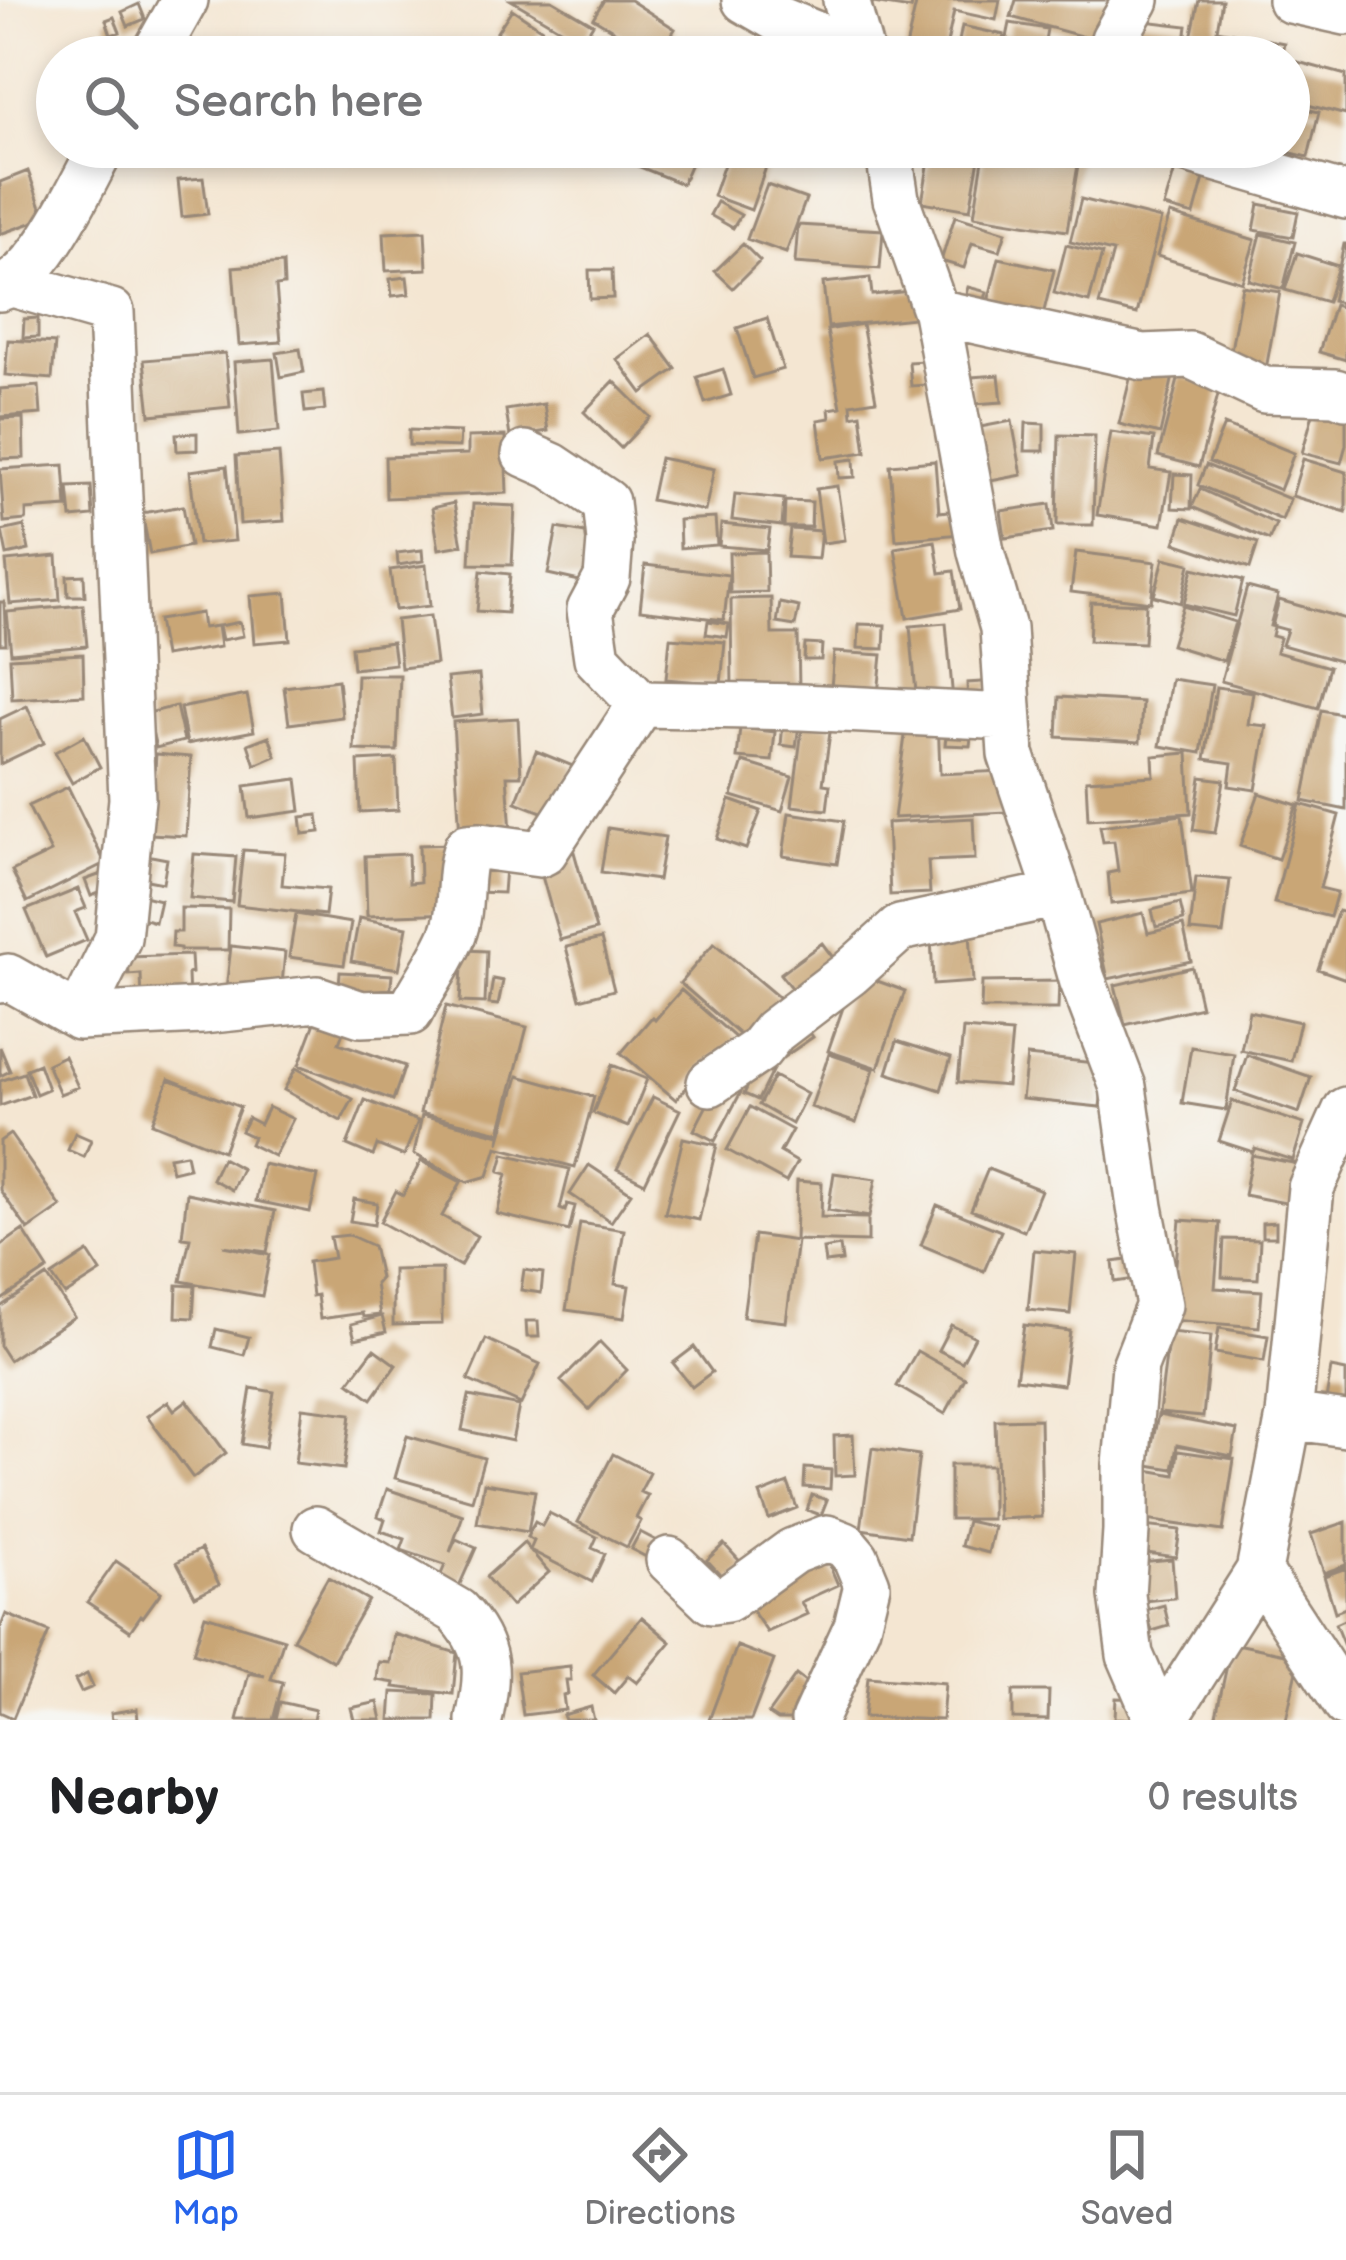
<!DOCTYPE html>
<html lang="en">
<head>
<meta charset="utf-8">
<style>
	body { margin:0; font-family:"Balsamiq Sans",sans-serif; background:#f6f6f6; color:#202124 }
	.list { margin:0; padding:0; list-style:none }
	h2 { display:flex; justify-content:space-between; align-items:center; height:156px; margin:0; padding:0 48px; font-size:51px }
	h2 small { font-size:39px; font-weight:400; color:#757577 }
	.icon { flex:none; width:66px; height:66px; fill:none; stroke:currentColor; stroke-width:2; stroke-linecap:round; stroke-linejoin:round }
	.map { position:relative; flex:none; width:1346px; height:1720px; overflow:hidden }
	.search { position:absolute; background:#fff; box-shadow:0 6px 18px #0003; left:36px; right:36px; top:36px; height:132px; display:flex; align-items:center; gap:30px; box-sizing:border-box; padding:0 42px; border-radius:66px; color:#757577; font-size:45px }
	.sheet { height:372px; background:#fff }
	nav { display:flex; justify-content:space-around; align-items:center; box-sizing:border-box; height:168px; border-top:3px solid #e0e0e0; background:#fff; font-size:33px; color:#757577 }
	nav a { display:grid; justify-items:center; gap:6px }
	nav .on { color:#2563eb }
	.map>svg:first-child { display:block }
	.building { fill:#c9a676 }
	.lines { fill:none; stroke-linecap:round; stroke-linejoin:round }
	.street-casing { stroke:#988878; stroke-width:50 }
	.street { stroke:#fff; stroke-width:45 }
</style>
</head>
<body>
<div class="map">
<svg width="1346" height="1720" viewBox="0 0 1346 1720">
	<rect width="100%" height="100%" fill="#f6f6f2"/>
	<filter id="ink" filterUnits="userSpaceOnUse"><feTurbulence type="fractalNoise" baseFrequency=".00833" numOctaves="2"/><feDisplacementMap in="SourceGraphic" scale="24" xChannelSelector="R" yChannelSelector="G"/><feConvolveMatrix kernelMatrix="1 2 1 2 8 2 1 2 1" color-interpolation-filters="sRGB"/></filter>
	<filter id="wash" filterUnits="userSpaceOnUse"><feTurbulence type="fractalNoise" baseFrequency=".004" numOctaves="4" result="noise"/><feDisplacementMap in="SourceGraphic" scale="48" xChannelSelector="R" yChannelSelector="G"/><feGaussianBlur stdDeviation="2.7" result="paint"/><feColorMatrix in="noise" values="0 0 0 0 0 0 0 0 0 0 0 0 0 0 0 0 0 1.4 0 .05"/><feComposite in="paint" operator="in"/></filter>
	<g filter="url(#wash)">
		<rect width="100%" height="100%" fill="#f4e6d2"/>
		<g id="blocks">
			<path class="building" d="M511,0h41l41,24 -11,18z
				M604,0h26l45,29 -18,28 -64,-39z
				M873,0h40l-2,9 -38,-6z
				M917,0h83l-4,20 -42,-9 -10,46 -39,-5z
				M1016,0h94l-11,41 -88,-24z
				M1199,0h23l-5,30 67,13 -3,14h-94z
				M139,4l6,15 -17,7 -6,-14z
				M512,9l30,20 -15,23 -30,-20z
				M114,17l6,15 -9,3 -5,-15z
				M1136,20l51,6 -4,31h-51z
				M1010,23l37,6 -5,28h-39z
				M962,26l42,9 -5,22h-43z
				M770,36l45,21h-52z
				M126,37l19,9 -5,11h-24z
				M346,38l34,6 -3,13h-35z
				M233,42l45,10 -1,5h-47z
				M1294,61l52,14v40l-57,-15v-19z
				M1289,105l30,7 -11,45 -33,-8 14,-2z
				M608,147h28l-4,10z
				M643,147h55l-16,37 -47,-19z
				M730,147h43l-22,63 -38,-14z
				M795,147h30l-6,12z
				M958,147h23l-11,63 -48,-8 9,-54 26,5z
				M985,147h35l-2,8 37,5 2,-13h24l-14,84 -93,-15z
				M1177,163l29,8 -12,44 -30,-8z
				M28,171l17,47 -45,16v-52z
				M203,178l5,36 -26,3 -4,-37z
				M767,185l39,14 -20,54 -39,-14z
				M1081,199l80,20 -24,95 -38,-9 14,-53 -43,-10z
				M717,202l24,13 -8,13 -23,-13z
				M1259,204l39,8 -5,25 -39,-7z
				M1170,214l85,26 -13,42 -85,-26z
				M955,216l51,16 -6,19 -28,-8 -8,25 -23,-7z
				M798,225l85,5 -3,39 -85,-6z
				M425,231l2,38 -41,2 -2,-38z
				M1261,234l34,8 -12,47 -34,-9z
				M743,244l17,17 -27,27 -18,-17z
				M1344,244h2v60l-14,-3z
				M1066,245l36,9 -13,48 -35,-9z
				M1297,253l41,13 -11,36 -42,-12z
				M999,258l55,12 -12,49 -55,-13z
				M283,263l1,22 -8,1 5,56 -42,3 -6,-78z
				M589,270h23l1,28 -23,1z
				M407,277l2,17 -17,2 -2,-17z
				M870,278l2,17 48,-5 3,27 -95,10 -5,-44z
				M1242,286l38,6 -14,77 -37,-7z
				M968,287l19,5 -5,18 -19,-6z
				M1334,305l12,4v51l-27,-8z
				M38,318v19l-15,1 1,-19z
				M767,318l16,51 -30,9 -16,-50z
				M862,324l14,76 -25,4 1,12 9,-2 5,38 -43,6 -5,-38 12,-2 -1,-9 12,-2 -14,-77z
				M650,334l26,35 -34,24 -25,-34z
				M8,340l47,3 -3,36 -47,-4z
				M300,349l4,23 -23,5 -4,-24z
				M225,353l5,54 -80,8 -6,-55z
				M273,359l6,72 -40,4 -5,-73z
				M924,361l2,24 -15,1 -2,-24z
				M1133,367l40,9 -13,58 -41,-10z
				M723,369l8,26 -26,8 -8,-26z
				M999,375l3,27 -28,2 -2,-27z
				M1179,376l41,11 -21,80 -41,-11z
				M614,381l36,36 -29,31 -37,-36z
				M39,386l2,28 -41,3v-28z
				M323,392l2,18 -20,2 -2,-18z
				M1316,403l30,8v34l-5,18 -39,-10z
				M544,404l4,27 -38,6 -4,-27z
				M23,418l1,40 -24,1v-40z
				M1012,421l10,54 -42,8 -10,-54z
				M1026,423l18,1v27h-19z
				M1224,425l70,28 -14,37 -71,-28z
				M409,430l51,2 -1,15 -50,-2z
				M1111,432l43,6 -4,31 21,3 -9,53 -65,-10z
				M197,433v17l-20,1 -1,-17z
				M1059,435l36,1 -2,89h-36z
				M505,436l2,57 -121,5 -1,-41 83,-3v-17z
				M279,453l5,68 -44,3 -4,-68z
				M660,458l54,11 -9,42 -54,-11z
				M854,459l1,18 -16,1 -1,-17z
				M1303,459l43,13v40l-54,-16z
				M935,461l4,51 19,-2 3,24 -65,6 -6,-75z
				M64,465l3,42 -41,3v10l-22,2 -4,-53z
				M1206,465l84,34 -8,21 -84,-35z
				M227,466l8,75 -37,3 -8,-73z
				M1174,474l18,1 -1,34 -19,-1z
				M91,486l2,30 -22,2 -3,-31z
				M837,486l8,54 -22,3 -7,-54z
				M1200,489l76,35 -7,16 -77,-33z
				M735,494l49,5 -2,27 -50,-6z
				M785,501l27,1 -1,25h-27z
				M454,503l8,42 -23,4 -7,-41z
				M473,504l42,2 -3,59 -42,-1z
				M1050,504l3,27 -48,7 -4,-27z
				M183,506l7,40 -40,8 -8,-41z
				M715,518l2,27 -37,3 -1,-28z
				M1183,518l75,25 -8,25 -75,-25z
				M721,524l49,5 -3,21 -48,-4z
				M24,526l5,24 -22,5 -5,-24z
				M557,528l45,8 -9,48 -45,-10z
				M790,529l31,2 -3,28 -31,-2z
				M935,541l5,32 14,-2 6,38 -53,9 -12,-70z
				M422,550l1,11 -25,4 -1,-12z
				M766,552l1,40 -37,1 -1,-40z
				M1076,552l80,10 -5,40 -80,-10z
				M57,556l3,44 -50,4 -4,-43z
				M1164,558l26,6 -9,39 -27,-7z
				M426,565l4,41 -35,4 -5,-40z
				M645,565l84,10 -5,45 -84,-10z
				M1193,568l50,12 -9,36 -50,-12z
				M481,571l29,3 -3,39 -30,-2z
				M84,575l1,21h-17l-1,-20z
				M1247,587l31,8 -8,31 4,1 -2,9 8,2 -4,14 53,15 -11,41 -97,-27z
				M286,593l4,47 -36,3 -4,-47z
				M771,598l1,36h26l1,55 -67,1 -1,-91z
				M1279,600l67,19v44l-64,-18 5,-15 -15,-4z
				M0,602h4l2,42h-6z
				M1091,602l55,2 -2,39 -55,-2z
				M780,603l19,4 -4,19 -18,-3z
				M83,605l4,41 -76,7 -4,-41z
				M1183,606l52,16 -11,39 -53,-16z
				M201,613l2,15 14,-2 3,21 -56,9 -6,-36z
				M430,616l6,48 -35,4 -5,-48z
				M708,621l21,3 -2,13 -21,-3z
				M240,622l3,14 -21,4 -3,-14z
				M946,623l7,77 -36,4 -7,-78z
				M859,624l26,1 -1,24 -26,-1z
				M670,638l55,4 -4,42 -55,-5z
				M392,642l3,22 -42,5 -2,-22z
				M805,644l17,1 -1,15h-17z
				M834,652l48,3 -5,49 -47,-4z
				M83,654l1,41 -72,4 -2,-41z
				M357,675h43l-3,76 -43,-1z
				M479,675l4,39 -31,4 -5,-40z
				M1171,679l41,6 -11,68 -41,-7z
				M338,680l4,37 -53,7 -5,-37z
				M998,681l-30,27 -1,-25z
				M1216,687l37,5 -5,32 19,2 -11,64 -27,-4 3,-23 -27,-4z
				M247,695l7,36 -67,13 -7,-36z
				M1059,697l83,5 -2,40 -83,-5z
				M27,706l17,37 -44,21v-45z
				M176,706l8,35 -28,7 -8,-35z
				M1321,710l25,5v95l-43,-9z
				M938,716l2,58 64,-3 2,41 -112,6 13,-97z
				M518,718l3,58h-14l4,56 -51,3 -7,-113z
				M803,722l28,3 -8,59 7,1 -3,25 -35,-4z
				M783,723l16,2 -3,22 -15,-2z
				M947,727l25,1 -2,18 -25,-1z
				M740,728l35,4 -3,29 -35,-3z
				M84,736l16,31 -28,16 -17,-31z
				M269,736l7,20 -21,9 -7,-21z
				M536,751l37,15 -19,51 -38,-15z
				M1188,753l3,60 -103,6 -2,-39 68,-4 -1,-20z
				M156,754l35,3 -5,79 -35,-2z
				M396,759l2,51 -38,2 -2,-51z
				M743,762l49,15 -10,34 -50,-15z
				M1201,777l23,3 -9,53 -22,-3z
				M297,779l4,32 -52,7 -4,-32z
				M68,787l37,76 -78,39 -15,-31 39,-19 -23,-46z
				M1259,793l38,12 -19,54 -38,-13z
				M730,800l31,11 -15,38 -29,-10z
				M1300,804l39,11 -19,73 17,4 -7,25 -56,-14z
				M789,813l55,8 -7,43 -54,-8z
				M318,815l2,17 -17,2 -2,-17z
				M1182,815l10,79 -81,10 -3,-31 10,-2 -4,-30 -11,1 -3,-16z
				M973,818l2,41 -47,2 2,32 -40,2 -3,-72z
				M608,828l57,9 -7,43 -57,-8z
				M452,844l2,69 -87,3 -2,-60 43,-2 1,29 11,-1 -1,-37z
				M243,850l42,3 -3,32 46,4 -3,26 -88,-10z
				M574,852l22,78 -36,10 -22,-78z
				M477,853l29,1 -3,39 -29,-1z
				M194,854l42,3 -4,45 -42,-4z
				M146,855l21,4 -4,24 -21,-4z
				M112,870l7,16 -28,10 -6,-16z
				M1196,877l34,3 -7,54 -33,-3z
				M78,889l8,19 -11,4 12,28 -41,17 -20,-47z
				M144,896l16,4 -5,22 -17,-5z
				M1180,903l4,17 -28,7 -4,-17z
				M181,908l48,1 -1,41h-48v-2l-8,-1 1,-15h8z
				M1338,911l8,2v66l-28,-10z
				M1143,913l5,20 35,-8 8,36 -83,18 -12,-55z
				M296,914l55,9 -7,42 -55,-8z
				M359,918l48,9 -8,42 -48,-8z
				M970,932l3,50 -40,3 -2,-51z
				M601,939l13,51 -34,9 -14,-52z
				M714,943l76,64 -35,41 -75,-65z
				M822,943l21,28 -40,32 -23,-29z
				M231,946l54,6 -4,43 -55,-5z
				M463,950l24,1 -2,52 -25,-1z
				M191,955l1,18 -4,1 1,26 -47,2 -1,-28 -12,1 -1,-18z
				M1192,967l9,40 -76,18 -10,-40z
				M340,972l52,3 -3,31 -51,-3z
				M855,973l50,18 -27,77 -50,-17z
				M493,979l10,2 -5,24 -9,-1z
				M1059,981l-1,28h-77l1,-27z
				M681,990l57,50 -31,23 -31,37 -55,-47 31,-36 3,3z
				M446,1006l81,21 -27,105 -80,-19z
				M1249,1011l51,11 -9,39 -50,-11z
				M319,1012l28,10 -8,21 66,23 -12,34 -94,-35z
				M800,1018l13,19 -29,20 -13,-19z
				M963,1029l49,4 -5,53 -49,-4z
				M897,1041l54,17 -10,32 -54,-17z
				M0,1047l10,24 -10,5z
				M1191,1047l43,7 -8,56 -44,-7z
				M763,1054l14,7 -19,39 -14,-6z
				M829,1054l45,15 -18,54 -45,-16z
				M1247,1055l64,22 -12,36 -64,-22z
				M64,1056l14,31 -18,7 -13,-30z
				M1027,1056l78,8 -5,43 -78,-8z
				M39,1064l9,25 -12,5 -10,-25z
				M612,1065l35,14 -19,48 -35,-14z
				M296,1068l57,31 -12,22 -57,-31z
				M24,1073l8,22 -32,11v-25z
				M518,1076l76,21 -19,70 -78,-20 -9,29 -21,6 -53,-28 8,-39 78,20 -1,8z
				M774,1076l33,18 -15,30 -33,-19z
				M169,1079l71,28 -17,44 -71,-28z
				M720,1080l21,12 -26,49 -21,-11z
				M653,1097l27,13 -35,73 -28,-14z
				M365,1100l53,21 -14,35 -27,-11 -4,11 -26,-11z
				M1232,1101l72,23 -11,36 -38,-12 -2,4 -34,-11z
				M268,1107l25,12 -19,37 -24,-12 3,-7 -12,-6 7,-13 12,6z
				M750,1107l42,23 -12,22 17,10 -11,20 -59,-32z
				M75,1133l16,7 -7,17 -16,-7z
				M10,1134l51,73 -33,23 -28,-40v-49z
				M683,1138l34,7 -18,75 -34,-7z
				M186,1154l3,14 -17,4 -3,-15z
				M504,1154l66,15 -10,40 5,2 2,-7 8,2 -6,25 -72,-17 10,-40 -8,-2z
				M1252,1155l51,10 -7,40 -52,-10z
				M222,1158l20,11 -10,21 -20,-11z
				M421,1161l40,21 -19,34 35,20 -17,30 -80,-44 16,-31 7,4z
				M263,1164l55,12 -8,36 -54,-11z
				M589,1165l42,28 -20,29 -41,-28z
				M988,1169l53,21 -17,41 -53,-21z
				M834,1173l42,6 -7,38 -41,-7z
				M797,1181l25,2 -1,34 47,1v24l-73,-2z
				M187,1193l88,18 -8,41 -44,-6 47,9 -8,41 -81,-15 9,-43 -8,-1z
				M354,1199l23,4 -3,22 -24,-4z
				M937,1205l64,26 -17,40 -63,-26z
				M1180,1220l40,3 -5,65 47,3 -3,36 -88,-7z
				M1276,1222v15h-14v-14z
				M580,1223l44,7 -9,54 14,2 -5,32 -58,-8z
				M23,1230l25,39 -48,32v-55z
				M349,1235l24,11 7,32 -5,6 5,31 -17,2 -1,-4 -42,6 -3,-24 -5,1 -4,-34 26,-4 -4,-21z
				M754,1235l43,6 -11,81 -43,-5z
				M1224,1239l36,1 -2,39 -36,-2z
				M840,1246l2,15 -17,2 -2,-14z
				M1034,1250l42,4 -6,60 -42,-4z
				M88,1252l13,20 -36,23 -13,-19z
				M1140,1258l2,20 -27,4 -2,-20z
				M442,1269v55l-49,1v-55z
				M524,1270l19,3 -2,20 -20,-3z
				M47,1276l27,41 -65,43 -9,-14v-39z
				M177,1285l18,1 -2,32 -17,-1z
				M382,1316l4,16 -31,7 -4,-15z
				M526,1321h12l1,16h-12z
				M951,1325l24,12 -13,25 -24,-12z
				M1024,1325l46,6 -7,54 -47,-6z
				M1219,1328l49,8 -4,25 -49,-8z
				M216,1329l33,8 -5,18 -32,-8z
				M1169,1332l42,4 -8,81 -44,-4z
				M486,1339l54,25 -19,40 -53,-24z
				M600,1342l27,28 -38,39 -28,-28z
				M694,1347l18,25 -20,15 -19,-24z
				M374,1349l22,16 -24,34 -23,-17z
				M917,1351l48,27 -20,36 -48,-28z
				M1331,1368l15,3v46l-22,-4z
				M251,1388l23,4 -9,56 -23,-4z
				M469,1396l50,10 -7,35 -50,-11z
				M187,1400l39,53 -33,25 -46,-62 21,-15 6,9z
				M302,1408l49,6 -7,55 -49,-6z
				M1158,1415l79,15 -5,26 -55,-11 -4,24 -25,-4z
				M1040,1419l2,98 -44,2 -3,-99z
				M853,1435l2,40 -20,1 -1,-40z
				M407,1436l77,22 -12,42 -77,-22z
				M872,1448l47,7 -10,81 -48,-7z
				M1178,1451l56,8 -11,72 -84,-12 8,-49 28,5z
				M613,1454l37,19 -10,19 8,3 -12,23 5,3 -14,26 -49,-25z
				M950,1465h42v54h-42z
				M805,1468l26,2 -1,19 -26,-2z
				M484,1483l51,8 -7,41 -51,-9z
				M788,1483l9,25 -28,11 -9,-25z
				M387,1489l76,26 -13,37 6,-13 20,9 -21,47 -19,-9 9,-21 -44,-15 4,-11 -24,-8 4,-12 -7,-3z
				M812,1495l15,5 -6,15 -14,-5z
				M549,1513l48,24 -5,11 13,6 -13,28 -62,-32 4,-9 -7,-4 8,-15 7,4z
				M967,1521l27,6 -6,26 -27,-7z
				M1346,1522v43l-22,8 -13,-39z
				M1143,1526l37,4 -4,27 -37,-5z
				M640,1532l21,11 -9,17 -21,-11z
				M524,1543l25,29 -38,34 -25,-29z
				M724,1544l22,24 -17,16 -22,-24z
				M201,1549l18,35 -24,12 -18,-34z
				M1172,1559l3,39 -33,3 -2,-39z
				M116,1561l45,31 -18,25 -2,-2 -11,16 -43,-29z
				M829,1564l9,21 -37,17 6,12 -40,18 -24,-35 65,-32z
				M1346,1568v40l-11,4 -11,-36z
				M328,1577l40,23 -35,61 -40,-22z
				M1164,1605l5,21 -17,5 -6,-21z
				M6,1614l43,18 -36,86 -13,-6v-83z
				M205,1615l79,24 -13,40 12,3 -10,38h-36l12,-47 16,3 -72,-23z
				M642,1617l29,25 -34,41 -9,-7 -14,17 -21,-18z
				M1346,1619v32l-11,-27z
				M394,1634l63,19 -4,41 -59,-7 1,-4 -18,-3 2,-18 11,1z
				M1232,1643l68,14 -14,63h-71z
				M737,1646l37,14 -23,60h-42z
				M570,1666l1,14h-5l2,14 -5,1 2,15 -42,5 -6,-43z
				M87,1674l6,13 -12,5 -6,-12z
				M796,1675l25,19 -19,26h-25l-9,-6z
				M868,1677l77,6 -3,37 -78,-3z
				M1013,1691h36l-1,29 -35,-1z
				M392,1692l44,2 -1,26h-45z
				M1116,1698l21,1 -1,20 -21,-1z
				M280,1702l35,8 -2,10h-37z
				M378,1702l4,18h-28l-3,-12z
				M591,1707l3,13h-29l-2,-5z
				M137,1709l1,11h-26l-1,-7z"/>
		</g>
	</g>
	<g filter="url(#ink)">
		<use href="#blocks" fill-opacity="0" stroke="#988878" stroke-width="3"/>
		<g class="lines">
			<defs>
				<path id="street" d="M745,0l33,19 83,34
					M846,0l16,57
					M1291,0l55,12
					M153,57l32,-57
					M1110,57l4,-18 22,-39
					M888,147l8,52 40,113 45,240 22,76 8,126 47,140 24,85 41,108 17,120 19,98 -24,61 -9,99v66l-4,64 8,60 28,65
					M1177,147l169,49
					M13,284l98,28 21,487 -14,139 -39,79
					M0,288c40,-11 82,-104 102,-141
					M936,312l207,45 47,-2 74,35 71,2 11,4
					M525,454l27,12 54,36 4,39 -3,37 -17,32 7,48 44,46 160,3 207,10
					M0,980l8,-3 71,40 123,-6 115,-12 44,15 49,-2c13,-26 32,-51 43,-78 11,-28 3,-59 14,-87l13,-1 60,8 4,-2 97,-148
					M710,1083l49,-33 15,-19 76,-58 50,-45 158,-34
					M1289,1416l57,8
					M316,1529l141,82c34,37 32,62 22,109
					M669,1560l43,41 15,-2 66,-48 34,-13 18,7 11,13 11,27 -10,41 -43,94
					M1259,1571l87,133
					M1164,1720l95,-149 30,-155 22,-228 35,-78"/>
			</defs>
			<use href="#street" class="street-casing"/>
			<use href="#street" class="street"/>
		</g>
	</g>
</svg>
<div class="search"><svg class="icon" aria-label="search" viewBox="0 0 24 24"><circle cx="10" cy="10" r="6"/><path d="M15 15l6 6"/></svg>Search here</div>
</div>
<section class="sheet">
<h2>Nearby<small>0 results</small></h2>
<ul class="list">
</ul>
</section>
<nav>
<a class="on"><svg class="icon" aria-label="map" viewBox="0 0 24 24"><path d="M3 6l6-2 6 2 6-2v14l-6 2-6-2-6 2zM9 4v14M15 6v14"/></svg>Map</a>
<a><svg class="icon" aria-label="directions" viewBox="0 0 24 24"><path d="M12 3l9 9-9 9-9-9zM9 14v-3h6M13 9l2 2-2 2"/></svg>Directions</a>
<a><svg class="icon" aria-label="saved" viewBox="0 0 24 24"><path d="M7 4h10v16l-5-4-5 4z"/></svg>Saved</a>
</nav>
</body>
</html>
